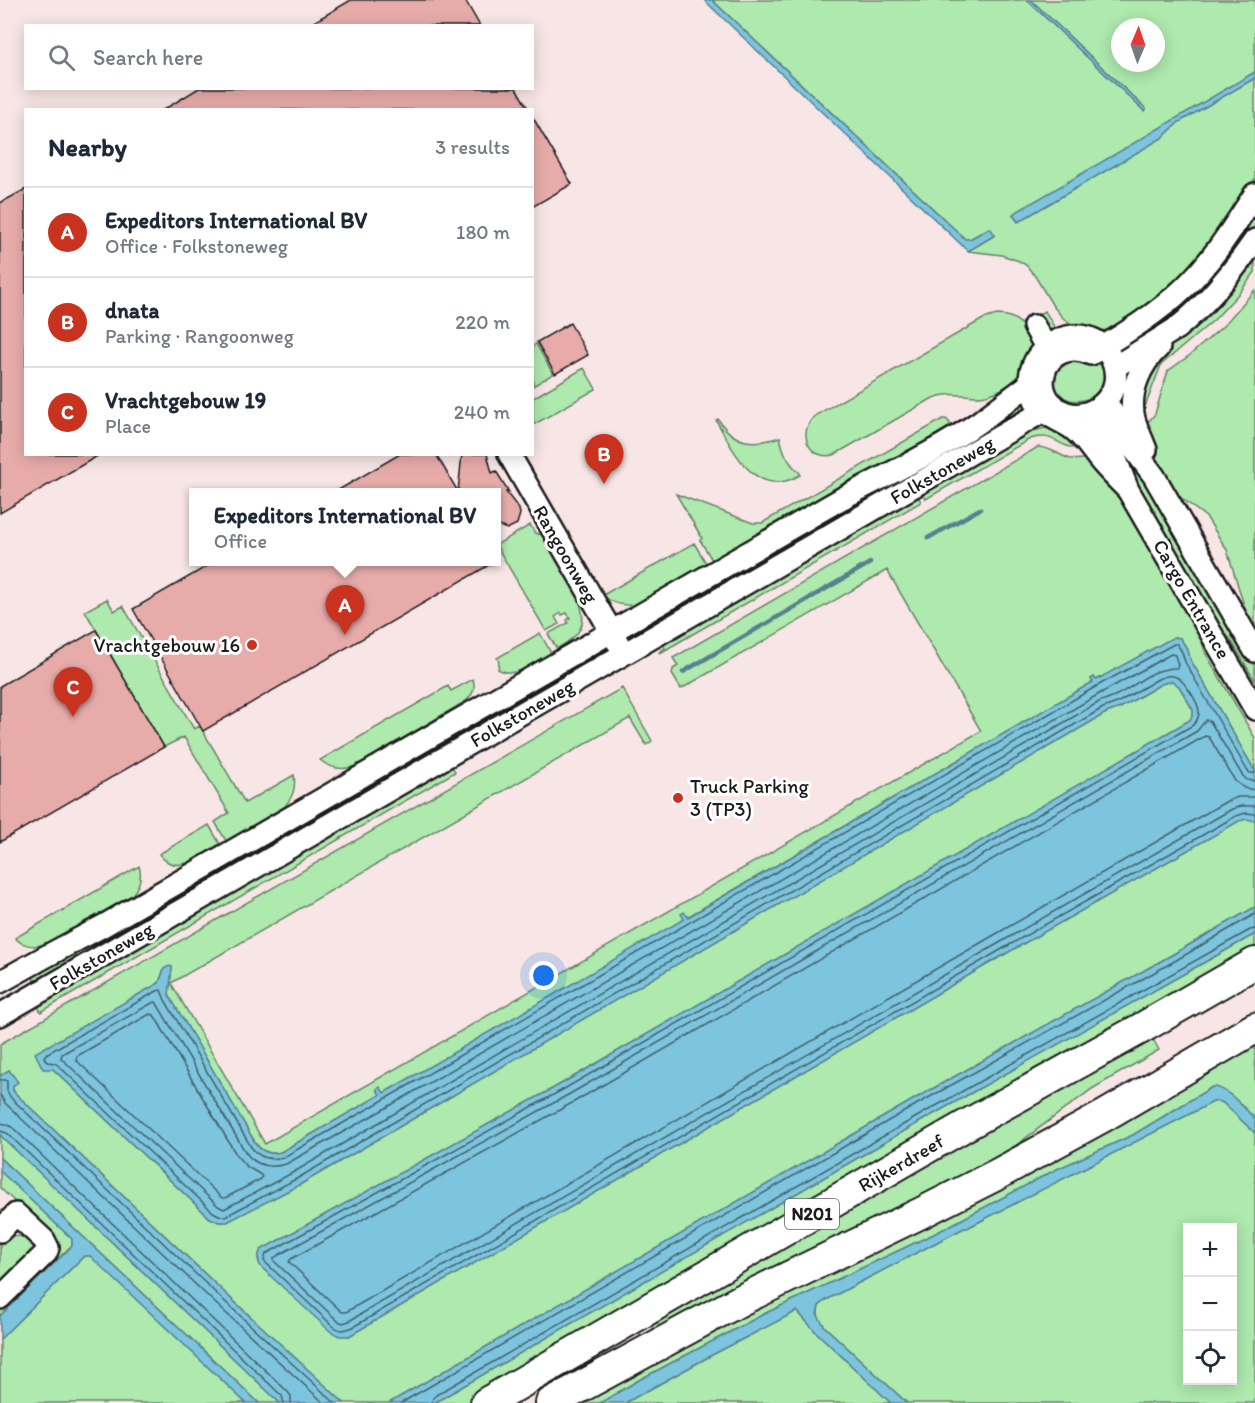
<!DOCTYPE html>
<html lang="en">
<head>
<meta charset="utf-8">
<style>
	body { margin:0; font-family:Itim,sans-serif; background:#f2f2f3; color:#1f2937 }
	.controls { position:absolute; right:18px; bottom:18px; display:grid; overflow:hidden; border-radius:0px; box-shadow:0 3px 15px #0003 }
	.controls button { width:54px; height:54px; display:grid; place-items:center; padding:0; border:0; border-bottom:2px solid #e0e1e3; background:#fff; color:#1f2937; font:30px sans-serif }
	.compass { position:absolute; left:1111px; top:18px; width:54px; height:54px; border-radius:50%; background:#fff; box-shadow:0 3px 15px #0003; rotate:2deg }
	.you { position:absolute; left:544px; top:976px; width:21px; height:21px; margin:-15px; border:4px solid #fff; border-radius:50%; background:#1a73e8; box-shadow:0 0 0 9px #1a73e833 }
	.badge { display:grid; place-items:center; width:39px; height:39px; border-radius:50%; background:#c8321e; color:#fff; font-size:20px; font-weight:700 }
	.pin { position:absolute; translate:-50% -50px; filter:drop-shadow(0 2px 3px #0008) }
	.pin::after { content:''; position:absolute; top:32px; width:21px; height:18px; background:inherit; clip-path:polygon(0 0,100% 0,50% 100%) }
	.popup { position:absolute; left:189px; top:488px; width:312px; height:78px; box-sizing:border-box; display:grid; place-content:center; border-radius:0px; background:#fff; filter:drop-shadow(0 2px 4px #0005); font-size:20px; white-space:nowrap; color:#747a83 }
	.popup b { font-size:22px; color:#1f2937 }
	.popup::after { content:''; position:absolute; left:50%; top:100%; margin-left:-12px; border:12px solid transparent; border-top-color:#fff }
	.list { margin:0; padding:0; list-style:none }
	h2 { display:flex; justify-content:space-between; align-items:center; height:78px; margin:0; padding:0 24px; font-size:26px }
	h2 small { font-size:20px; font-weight:400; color:#747a83 }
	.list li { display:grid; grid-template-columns:39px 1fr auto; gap:18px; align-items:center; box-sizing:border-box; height:90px; padding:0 24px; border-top:2px solid #e0e1e3 }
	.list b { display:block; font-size:22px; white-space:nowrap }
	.list p { margin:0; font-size:20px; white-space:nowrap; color:#747a83 }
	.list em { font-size:20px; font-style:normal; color:#747a83 }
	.icon { flex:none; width:33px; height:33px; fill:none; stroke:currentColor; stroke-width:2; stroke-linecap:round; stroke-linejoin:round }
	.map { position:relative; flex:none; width:1255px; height:1403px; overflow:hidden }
	.search { position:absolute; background:#fff; box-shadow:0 3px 15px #0003; left:24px; top:24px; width:510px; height:66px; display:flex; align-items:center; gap:15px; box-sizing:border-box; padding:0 21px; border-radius:0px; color:#747a83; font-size:22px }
	.panel { position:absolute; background:#fff; box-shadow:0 3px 15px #0003; left:24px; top:108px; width:510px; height:348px; border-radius:0px }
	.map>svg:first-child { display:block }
	.green { fill:#aee9ae; stroke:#658265; stroke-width:1.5; fill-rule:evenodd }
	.water { fill:#7dc5de; stroke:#568190; stroke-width:1.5 }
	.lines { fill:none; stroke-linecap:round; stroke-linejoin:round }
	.shore { stroke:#43606a; stroke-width:1.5 }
	.stream { stroke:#568190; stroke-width:4.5 }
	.building { fill:#e7acaa; stroke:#1c1c1c; stroke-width:1.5 }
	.minor-casing { stroke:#1c1c1c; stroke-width:26 }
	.highway-casing { stroke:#1c1c1c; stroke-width:34 }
	.minor { stroke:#fff; stroke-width:21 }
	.highway { stroke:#fff; stroke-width:30 }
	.poi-dot { fill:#c8321e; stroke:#fff; stroke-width:2 }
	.labels { text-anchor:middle; stroke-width:6; stroke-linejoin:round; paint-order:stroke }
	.shield { fill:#fff; stroke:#606060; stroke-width:1.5 }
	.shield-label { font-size:18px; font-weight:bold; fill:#1c1c1c }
	.street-label { font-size:20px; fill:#1c1c1c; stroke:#fff }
	.poi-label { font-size:20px; fill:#1c1c1c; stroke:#fff; text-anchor:end }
</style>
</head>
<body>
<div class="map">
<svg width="1255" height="1403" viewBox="0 0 1255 1403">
	<rect width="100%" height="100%" fill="#f8e6e6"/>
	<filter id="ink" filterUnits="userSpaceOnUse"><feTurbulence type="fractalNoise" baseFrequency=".0167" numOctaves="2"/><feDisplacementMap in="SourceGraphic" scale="12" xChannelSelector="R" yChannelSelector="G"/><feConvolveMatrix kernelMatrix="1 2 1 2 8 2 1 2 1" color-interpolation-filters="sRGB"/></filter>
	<g filter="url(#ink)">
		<path class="green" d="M712,0h315l117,111 2,-2 -115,-109h224v72l-242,143 5,7 144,-84 17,-16 76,-44v101l-31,48 -49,59 -50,37 -14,6 -10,2h-6l-17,-3 -15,-10 -10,-12 -18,-30 -9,-11 -7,-4 -17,-6 -34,-4 27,-16 -6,-7 -19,11h-5zM1120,27h36v36h-36z
			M1255,209v17l-10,17 -49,59 -76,56 -6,-10z
			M1255,253v19l-15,20 -26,28 -53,45 -18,47 -2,-22 23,-39 29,-24z
			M1255,290v346l-4,-8 -24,-78 -20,-32 -32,-25 -19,-29 -15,-39 9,-5 5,-6 13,-43 22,-16 33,-29z
			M1045,311l12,21 -9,4 -12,-21z
			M997,315c16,0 26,7 32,21 2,5 4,9 3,14 0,4 -3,9 -5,13 -3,6 -5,11 -10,15 -11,10 -28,19 -42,18 -18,-1 -24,-4 -42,2l-99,57c-26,6 -38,-24 -18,-40l167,-96z
			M536,344l17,30 -20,12v-40z
			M1073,361l10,2 5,3 11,-5c25,45 -53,54 -43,15 2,-8 9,-12 17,-15z
			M584,368l12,21 -63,36v-27z
			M1027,399l5,10 -387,223 -4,-1 -1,-3z
			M718,419c16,25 35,27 62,18 3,15 8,26 20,36v2c-45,26 -66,-24 -84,-55z
			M943,419h3l4,4 -3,6 -119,69 -3,-3 -113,65 -12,-20 2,-2 -26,-44 77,29h9z
			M1045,428c19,2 23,6 34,21 -21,-1 -25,-18 -49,-10l-104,60 -3,-6 -5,3 3,6 -261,151 -1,-1 6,-4 -2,-4 6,-3 -1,-2 13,-10 2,3 57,-33 -2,-4 291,-163z
			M1122,437l133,229v15l-24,-41 -24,-28 -79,-140z
			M1038,447c18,0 28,18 47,11l41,45 69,118 11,33 49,84v33l-65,-112 -2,-9 -8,-12 -6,-1 -78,44 -2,-4 -3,2 2,3 -406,235 -5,-3 3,5 -301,174 -4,-5 -3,1 3,6 -99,57c-10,3 -18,1 -25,-8l-86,-147 -1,-6 3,-24 -8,2 -5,14 -123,70 10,15 7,1 157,149 9,4h8l74,-38 79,-46 726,-425 14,-5 41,-24 11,-3 7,5 14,24v4l-3,6 -629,364 -300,166 -3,9 2,6 89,71 658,-383 235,-134h8l5,2v86l-85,49 -252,141 -529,306h-45l-119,-110 -210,-200c-4,-5 -4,-16 -6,-23l-9,6v-32l622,-356 30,53 -6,4 -16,-27 -459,265 94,161 716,-413 -94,-161 -206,119 -9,-15 1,-5 5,-3 -5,-8z
			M530,525l5,8 12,3 36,63 -4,2c10,26 -1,35 -22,48l-9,-15 20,-11 -1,-3 3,-2 -3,-5 -5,2 -1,-2 -6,4 4,7 -13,7 -50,-86z
			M694,543l12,20 -71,42c-13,1 -23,-1 -32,-10z
			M107,599l7,12 9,-5 71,123 6,-3 45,77 49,-28c2,13 -1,22 -10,32l-58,34 -11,-19 14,-9 -45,-76 -20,10 -79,-136z
			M540,633l11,20c-15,9 -35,27 -53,16l1,-7 -2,-4z
			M560,669l6,10 -35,18 -4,-1 -1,-3z
			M473,679c3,9 0,16 -7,22l-110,65c-14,5 -25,3 -36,-6l128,-74 3,5z
			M480,720l2,2v4l-115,66 -3,-5z
			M450,763l5,9 -414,240 -6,-10z
			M209,825l11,19c-19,11 -43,34 -61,10z
			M295,827l2,1v3l-99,59 -3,-1 -2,-3z
			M139,866c4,12 0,21 -8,30l-78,45c-13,7 -28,7 -38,-3z
			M148,912l2,5 -114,66 -2,-2 -1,-5 3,-3z
			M1255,934v20l-283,158 -43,17 -55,32 -7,7 -102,64 -295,171h-36l496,-287z
			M1153,1039l6,11 -67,39 -104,77 -331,169 -9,-16z
			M1255,1045v74c-10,-10 -29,-33 -43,-32l-79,48 -78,35 -119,63 -170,80 -127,67 -39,23h-30l64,-36 316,-151 35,-25 129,-64z
			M1218,1101l5,2 32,30v270h-348l-82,-76c-6,-8 -9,-12 -6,-21l7,-6 138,-72h3l246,-126zM1188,1228h44v152h-44z
			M0,1135l280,268h-21l-259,-245z
			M0,1171l72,68v6l-72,71v-13l53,-66 -53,-49z
			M9,1236c12,-1 19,2 27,10l1,4 -37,43v-53z
			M84,1256h7l155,147h-246v-64z
			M797,1311l19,21 75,71h-266l85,-47z"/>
		<path class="water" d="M704,0h8l253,239h5l20,-11 5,7 -27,16z
			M1027,0h4l115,109 -2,2z
			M1255,72v6l-76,44 -17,16 -144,84 -5,-8z
			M1174,637l6,1 8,12 2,9 65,112v50l-8,-2 -8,2 -232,132 -658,383h-10l-9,-5 -68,-63c-4,-5 -5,-12 -1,-18l300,-166 629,-364 3,-6v-4l-14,-24 -7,-5 -11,3 -41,24 -14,5 -726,425 -79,46 -74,38h-8l-9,-4 -157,-149h-10l-8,-16 124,-70 5,-14 5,-3 3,1 -3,28 87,149c7,9 15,11 25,8l99,-57 -3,-6 3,-2 4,6 300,-174 -3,-5 3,-2 4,5 405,-235 -2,-3 3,-2 2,3z
			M1255,907v27l-325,182 -496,287h-45l529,-306 252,-141z
			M9,1070l9,12 -5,4v5l2,2 210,200 119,110h-64l-280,-268v-59z
			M1212,1087c14,-1 33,22 43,32v14l-32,-30 -5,-2 -5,1 -246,126h-3l-138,72 -7,6 -2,8 8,13 82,76h-16l-75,-71 -19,-21 -87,45 -85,47h-25l39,-23 127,-67 170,-80 119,-63 78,-35z
			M0,1158l259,245h-13l-156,-147h-6l-84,83v-23l72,-70v-7l-72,-68z"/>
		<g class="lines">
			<path class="shore" d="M1171,654l4,1 3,10 -1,3c-29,0 -40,19 -65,29 -4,2 -9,3 -13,5l-726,424 -79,46 -70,37 -6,-3 -157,-148 1,-4 92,-52h2l90,151c10,13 23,16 40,11l100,-56 715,-415z
				M1255,773h-5l-3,-3 -62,-108 -3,-10 -5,-8h-3l-77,42 -724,420 -89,51c-13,4 -24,2 -33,-10l-86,-147 -4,-10 -4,1 -111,63 -2,3 3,5 8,1 5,4 153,145 8,4h5l72,-38 79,-46 726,-424 14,-5 41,-24c6,-3 12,-5 18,-2 8,3 23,26 23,35 0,6 -2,9 -6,13l-629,364 -298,165 -2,7 3,3 66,62c8,6 12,4 20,1l651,-379 232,-132 10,-3 9,1
				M1255,781l-8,-1 -5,-5 -32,-54 -4,-1 -9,11 -629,364 -291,161 -3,2v3l64,60 5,2 6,-2 652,-379 231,-133 9,-3h14
				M1255,790l-11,-2 -9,-7 -26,-44 -4,-1 -633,367 -281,156 -2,3 53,50h4l650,-378 231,-133 11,-4h17
				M150,1014l4,1 83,141 9,10 15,9 1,2 -1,2 -36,19h-3l-146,-138 1,-4z
				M0,1080h5l2,1v10l4,7 210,200 114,105
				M0,1095l5,8 210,200 109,100
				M0,1123l6,1 6,3 275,264 4,5v7
				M0,1131l7,2 275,263 2,7
				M401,1403l520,-301 252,-140 82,-48
				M432,1403l1,-5 3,-3 491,-284 323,-181 5,-1"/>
			<path class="stream" d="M928,538l52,-29
				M683,672l187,-109"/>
		</g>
		<path class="building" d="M351,0h114l15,26h-173z
			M199,88h317l13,22h-366z
			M532,116l40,68 -40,23z
			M26,189v265h75l-101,59v-310z
			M570,323l18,32 -33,19 -18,-32z
			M400,454h36l22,38 4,-38h25l5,19 4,-2 13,21h-3l13,17 1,5 -3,10 -10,5 -11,-4v-33h-161z
			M216,561h280l-293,170 -70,-122z
			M96,630l68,117 -164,95v-156z"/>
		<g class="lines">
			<defs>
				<path id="minor" d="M1034,326l12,21
					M1115,367l62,-39c31,-25 55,-55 78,-88
					M1106,401l27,47 21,28 101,175
					M1089,412l26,45 13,33 127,219
					M1146,450c-4,-11 -9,-21 -12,-31 -6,-27 6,-54 25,-72
					M509,454l109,189
					M1128,490c-8,-8 -17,-17 -25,-26 -11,-12 -19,-28 -33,-37 -14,-9 -27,-11 -35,-27 -25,-51 54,-92 77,-40 18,40 -37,75 -63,40 -5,-7 -7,-17 -5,-26 4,-22 28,-29 47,-20 33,-20 66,-40 94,-67 28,-27 49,-61 70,-93
					M0,982l43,-24 60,-32 738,-427c47,-25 95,-47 138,-77 17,-12 34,-26 52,-39
					M0,1015l1054,-610
					M0,1231l16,-17 28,26 4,8 -2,5 -46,45"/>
				<path id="highway" d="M486,1403l477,-276 177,-98 115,-66
					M551,1403l190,-103 182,-88 75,-38 106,-58 151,-88"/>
			</defs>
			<use href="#minor" class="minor-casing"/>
			<use href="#highway" class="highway-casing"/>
			<use href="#minor" class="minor"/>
			<use href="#highway" class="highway"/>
		</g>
	</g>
	<g class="poi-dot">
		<circle cx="252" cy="645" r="6"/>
		<circle cx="678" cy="798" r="6"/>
	</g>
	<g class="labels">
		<rect class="shield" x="785" y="1199" width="54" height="30" rx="4.5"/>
		<g class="shield-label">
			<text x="812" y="1220">N201</text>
		</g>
		<g class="street-label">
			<text transform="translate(942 470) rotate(-30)" y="7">Folkstoneweg</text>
			<text transform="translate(566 554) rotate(60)" y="7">Rangoonweg</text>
			<text transform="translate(1192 599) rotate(60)" y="7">Cargo Entrance</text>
			<text transform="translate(522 713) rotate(-30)" y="7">Folkstoneweg</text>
			<text transform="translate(101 956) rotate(-30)" y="7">Folkstoneweg</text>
			<text transform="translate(901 1163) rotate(-30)" y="7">Rijkerdreef</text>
		</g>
		<g class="poi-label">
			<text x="240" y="652">Vrachtgebouw 16</text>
			<text x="690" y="793" text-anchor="start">Truck Parking<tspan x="690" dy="23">3 (TP3)</tspan></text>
		</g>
	</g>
</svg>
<div class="controls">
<button>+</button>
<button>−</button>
<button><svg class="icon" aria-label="locate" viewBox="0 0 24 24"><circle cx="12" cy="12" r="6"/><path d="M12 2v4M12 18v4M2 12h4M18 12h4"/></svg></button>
</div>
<svg class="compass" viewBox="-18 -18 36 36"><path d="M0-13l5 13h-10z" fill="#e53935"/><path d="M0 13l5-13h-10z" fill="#747a83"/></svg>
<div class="you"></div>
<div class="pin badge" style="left:345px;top:635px">A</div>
<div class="popup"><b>Expeditors International BV</b>Office</div>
<div class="pin badge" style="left:604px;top:484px">B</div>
<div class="pin badge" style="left:73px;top:717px">C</div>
<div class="search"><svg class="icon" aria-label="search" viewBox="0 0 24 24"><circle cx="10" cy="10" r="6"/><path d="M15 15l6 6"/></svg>Search here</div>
<section class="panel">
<h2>Nearby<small>3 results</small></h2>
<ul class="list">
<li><span class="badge">A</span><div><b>Expeditors International BV</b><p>Office · Folkstoneweg</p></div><em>180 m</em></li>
<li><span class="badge">B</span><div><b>dnata</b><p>Parking · Rangoonweg</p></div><em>220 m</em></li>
<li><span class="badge">C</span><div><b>Vrachtgebouw 19</b><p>Place</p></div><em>240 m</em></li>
</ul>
</section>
</div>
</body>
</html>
